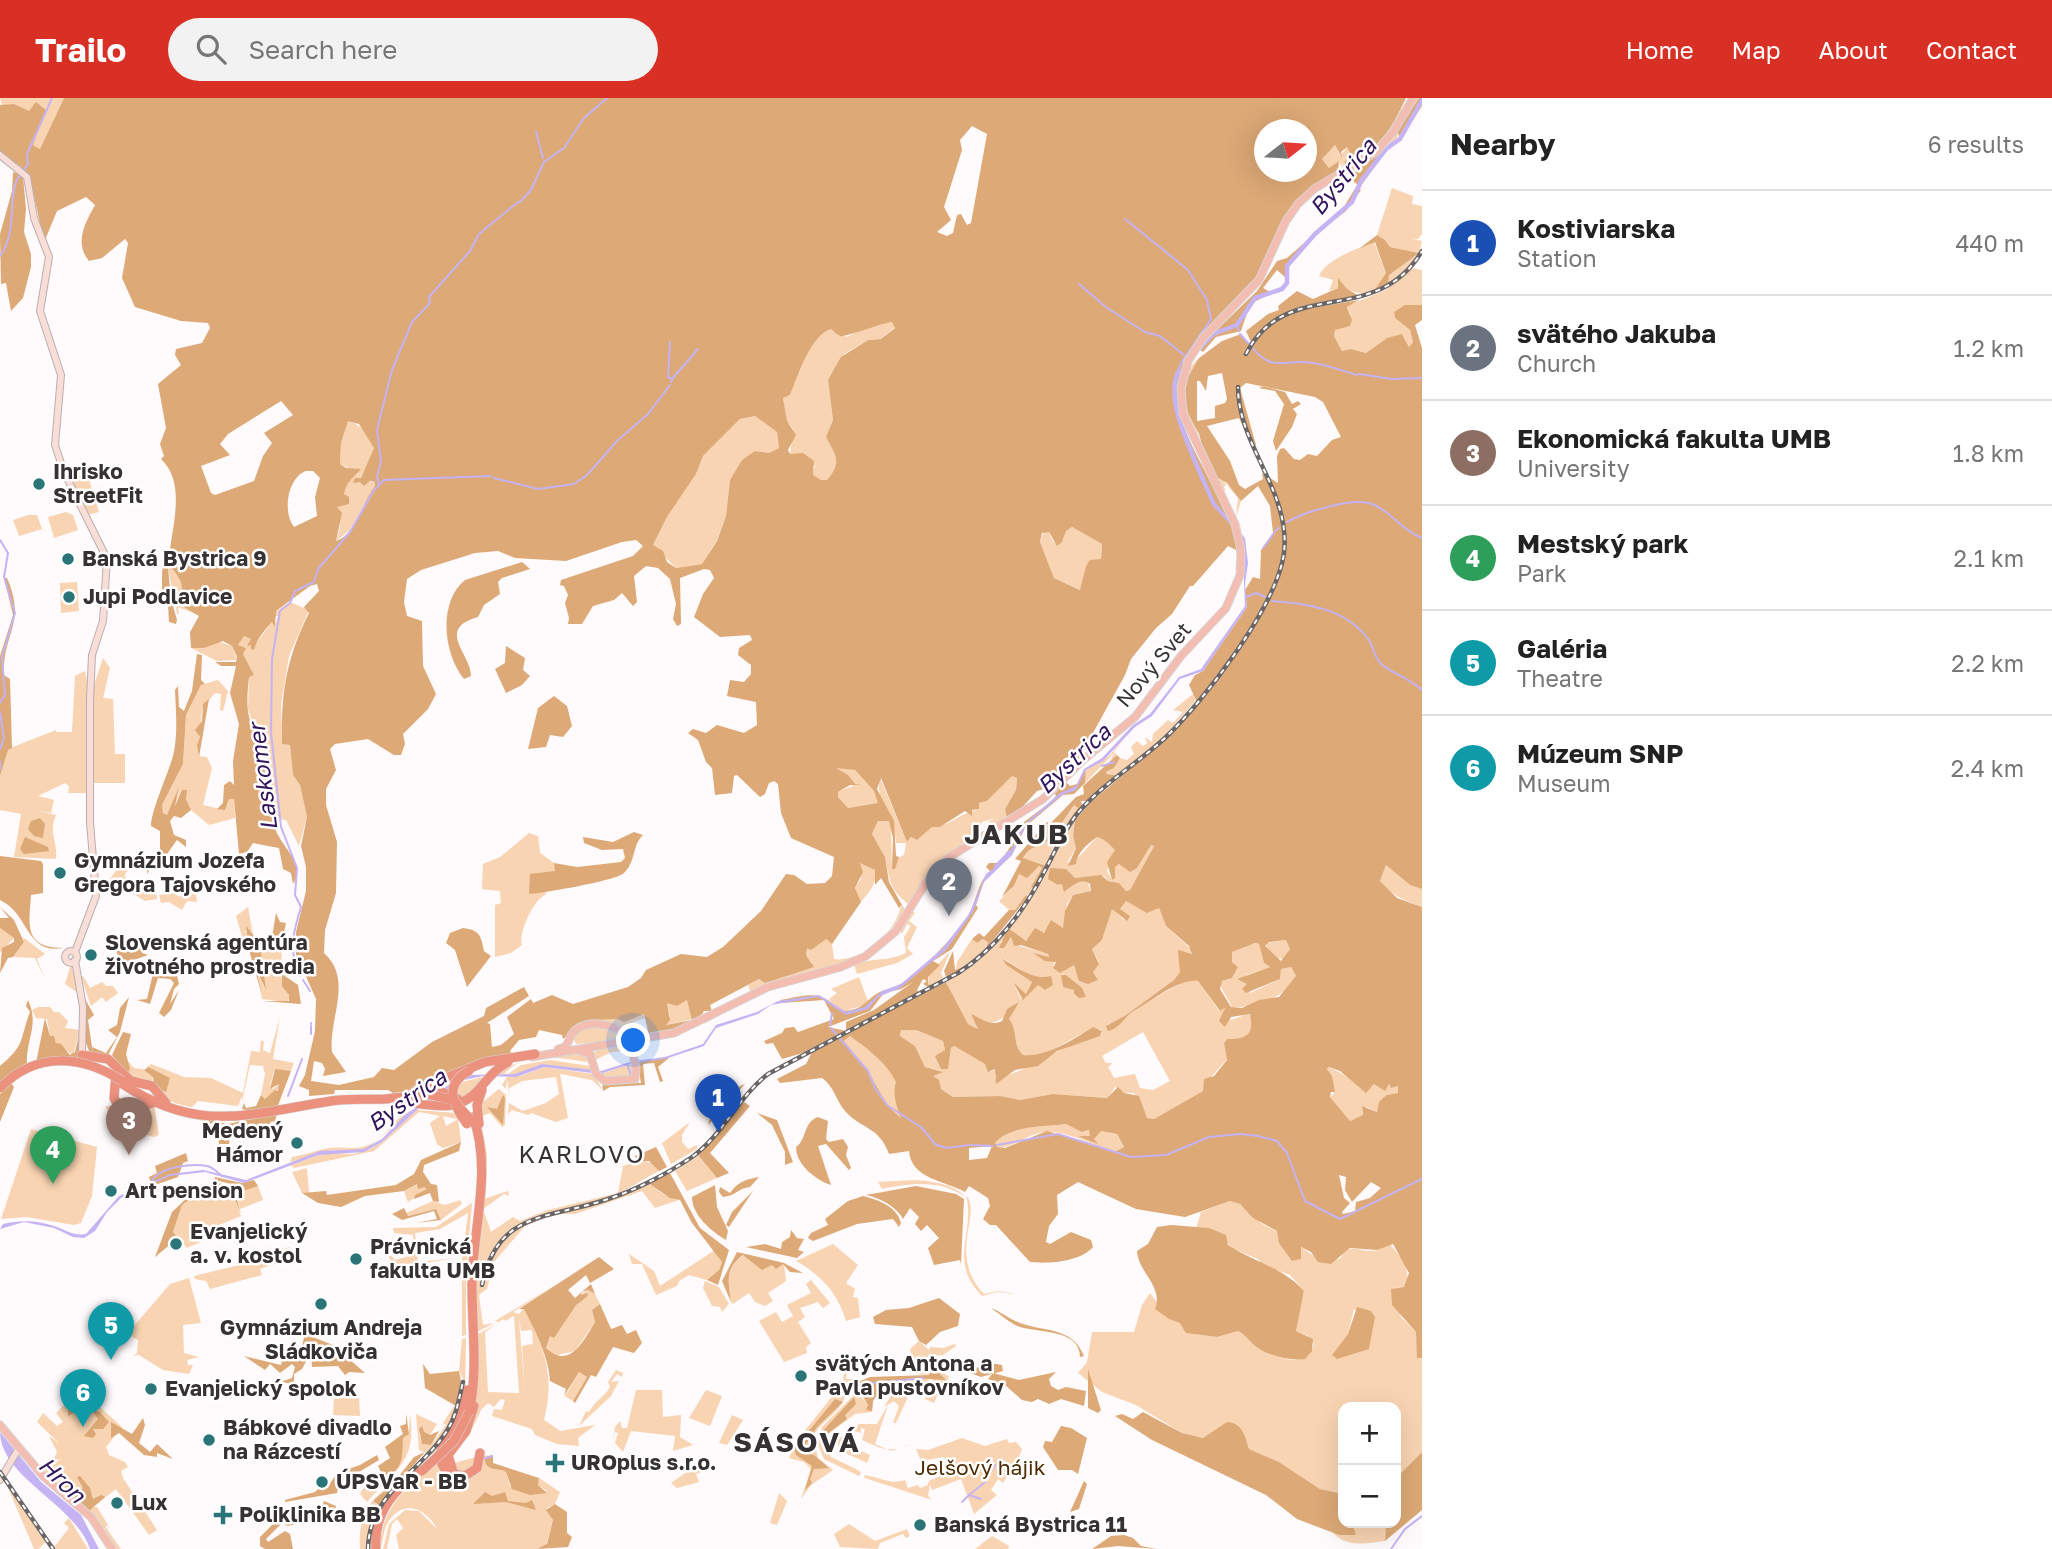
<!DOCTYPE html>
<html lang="en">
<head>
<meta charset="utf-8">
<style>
	body { margin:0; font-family:"Golos Text",sans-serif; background:#f2f2f2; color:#222 }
	.controls { position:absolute; right:21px; bottom:21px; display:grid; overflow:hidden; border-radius:14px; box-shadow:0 7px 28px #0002 }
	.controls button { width:63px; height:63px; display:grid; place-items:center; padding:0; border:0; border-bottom:2px solid #e0e0e0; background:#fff; color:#222; font:35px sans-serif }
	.compass { position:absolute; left:1254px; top:21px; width:63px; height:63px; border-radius:50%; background:#fff; box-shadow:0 7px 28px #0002; rotate:73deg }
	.you { position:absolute; left:634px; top:943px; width:24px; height:24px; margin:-18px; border:5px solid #fff; border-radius:50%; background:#1a73e8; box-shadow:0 0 0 10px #1a73e833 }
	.badge { display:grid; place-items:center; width:46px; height:46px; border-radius:50%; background:#d93025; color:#fff; font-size:23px; font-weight:700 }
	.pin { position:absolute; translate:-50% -58px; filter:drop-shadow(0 2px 4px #0008) }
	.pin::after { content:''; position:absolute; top:37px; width:24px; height:21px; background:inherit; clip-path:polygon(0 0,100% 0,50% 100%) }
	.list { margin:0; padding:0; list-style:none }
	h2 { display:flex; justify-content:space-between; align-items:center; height:91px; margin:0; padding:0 28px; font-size:30px }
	h2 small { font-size:23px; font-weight:400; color:#767676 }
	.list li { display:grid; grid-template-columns:46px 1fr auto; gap:21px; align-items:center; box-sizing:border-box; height:105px; padding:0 28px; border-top:2px solid #e0e0e0 }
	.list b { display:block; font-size:26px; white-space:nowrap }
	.list p { margin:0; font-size:23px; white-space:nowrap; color:#767676 }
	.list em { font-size:23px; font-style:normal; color:#767676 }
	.icon { flex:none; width:38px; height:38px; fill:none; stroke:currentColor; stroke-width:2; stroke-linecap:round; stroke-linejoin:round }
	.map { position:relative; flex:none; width:1422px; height:1451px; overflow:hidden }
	header { display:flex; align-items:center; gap:42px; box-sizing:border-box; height:98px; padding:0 35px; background:#d93025; color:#fff }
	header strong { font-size:33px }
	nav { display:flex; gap:38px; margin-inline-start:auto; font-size:24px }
	.search { width:490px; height:63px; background:#f2f2f2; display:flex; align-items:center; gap:18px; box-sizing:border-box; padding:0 24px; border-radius:38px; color:#767676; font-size:26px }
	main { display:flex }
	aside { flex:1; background:#fff }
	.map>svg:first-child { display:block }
	.green { fill:#f8d4b2; fill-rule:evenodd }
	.forest { fill:#dda976; fill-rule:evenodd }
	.water { fill:#c5b3f3 }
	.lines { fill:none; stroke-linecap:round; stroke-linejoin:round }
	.stream { stroke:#c5b3f3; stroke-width:2 }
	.river { stroke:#c5b3f3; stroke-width:4.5 }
	.secondary-casing { stroke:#b9afb1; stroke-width:8 }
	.primary-casing { stroke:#d7d6d6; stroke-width:9 }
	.motorway-casing { stroke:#d7d6d6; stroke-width:10 }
	.secondary { stroke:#f9ded8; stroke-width:6 }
	.primary { stroke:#f4bdb2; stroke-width:7 }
	.motorway { stroke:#ec917e; stroke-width:9 }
	.rail-casing { stroke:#6a6566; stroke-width:4.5 }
	.rail { stroke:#fff; stroke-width:2; stroke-dasharray:5; stroke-linecap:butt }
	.primary-bridge-casing { stroke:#d7d6d6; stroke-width:9; stroke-linecap:butt }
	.motorway-bridge-casing { stroke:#d7d6d6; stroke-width:10; stroke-linecap:butt }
	.primary-bridge { stroke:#f4bdb2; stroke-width:7 }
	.motorway-bridge { stroke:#ec917e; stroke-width:9 }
	.poi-dot { fill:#2b7579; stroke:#fff; stroke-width:2.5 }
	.labels { text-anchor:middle; stroke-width:5; stroke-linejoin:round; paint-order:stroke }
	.poi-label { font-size:21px; font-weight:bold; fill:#363233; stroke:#fff; text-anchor:start }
	.street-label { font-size:21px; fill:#363233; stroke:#fff }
	.park-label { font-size:21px; fill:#4f2d03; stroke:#fff }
	.water-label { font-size:23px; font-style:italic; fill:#32155d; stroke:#fff }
	.quarter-label { font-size:24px; letter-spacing:2px; fill:#363233; stroke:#fff }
	.district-label { font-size:28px; font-weight:bold; letter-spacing:2px; fill:#363233; stroke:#fff }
</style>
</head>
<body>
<header>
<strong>Trailo</strong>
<div class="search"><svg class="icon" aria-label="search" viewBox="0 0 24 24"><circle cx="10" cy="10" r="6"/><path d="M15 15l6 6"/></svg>Search here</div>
<nav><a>Home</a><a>Map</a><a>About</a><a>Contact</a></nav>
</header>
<main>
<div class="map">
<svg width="1422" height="1451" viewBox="0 0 1422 1451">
	<rect width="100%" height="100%" fill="#fffafb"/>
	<path class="green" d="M0,0h64l-24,51 -7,-4 -4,-33 -15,-8 -12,2z
		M1416,0h3l-22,39 4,2 -49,36 6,10 -10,-6 2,-3c29,-22 48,-47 66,-78z
		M1335,47l5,11 7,-9 6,12 -13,12 4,-9 -3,4 -2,-5 -10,7 -7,-9z
		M1392,90l21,8 -1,8 10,2v28l-4,5h-5l9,2 -3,12 -29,-6 -5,-7 -8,-5z
		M1374,144l12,31c-15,32 -22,19 -48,15l-9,3 4,-11 -14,-4c6,-16 39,-28 55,-34z
		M1418,158l-12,15 -18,15 1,-12 19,-15z
		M1412,170l10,2v35l-28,7 1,6 15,12 3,12 -4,5 -5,-10 -17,1 -21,15 -15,-4 -9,2 -8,-15 1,-6 16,-15 -4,-9 39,-16z
		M892,224l3,5 -14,12 -13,1 -24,14 -16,26 5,40 -7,17c9,18 17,24 1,43h-6l-9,-5 3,-9 -19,-11h-6l3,-26 -6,-8 -4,-23 7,-3c8,-19 20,-59 41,-66l16,8 23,-12z
		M1199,260l-14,27c7,24 12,51 21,74 7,18 27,26 35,42l-5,16 2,-19 -12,-14 -2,3 2,4 -4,-2c-18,-34 -63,-97 -23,-131z
		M755,318l22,16 2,16 -10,5 -14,-2 -12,9 -13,20 -4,36 -9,24 -15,24 -26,4 -23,-23 14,-28 29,-43 7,-18 37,-37z
		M348,322c15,6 27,19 26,35l-3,1 -12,26h16v4l-25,44 -14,11c5,-13 6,-23 1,-34 6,-12 7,-29 21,-34l-18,-9 1,-21z
		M77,372l11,6 11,36 -12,3 -20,-41z
		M66,414l7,3 5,15 -24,8 -6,-21z
		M28,417h9l5,14 -23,7 -6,-16z
		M1072,429l30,17 -1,15 -15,7 -5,24 -27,-12 -14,-36 4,-11 5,1 4,10h9l4,-11z
		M168,470l6,1 7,13 3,25 14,8 -20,-8 1,8 -2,-2z
		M77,484l2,29 -18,2 -1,-30z
		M290,504l19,8 -20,46 -8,49 1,39 8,1 3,30 7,10 7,32 -8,29 -13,-26 -14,-2 -4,-46 -20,-63 1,-32 5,-2 -11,-21 3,-6 -8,-3 5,-10 8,4 1,5 4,-1 17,-22 3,2 2,-7h-4l1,-4z
		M217,543l15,5 5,14 -20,1 -26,-13h13z
		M103,560l7,10 -7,30 10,1 2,55h10v29h-33v10h-24l1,-7 -4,-3 -27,13 16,4 -3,13 -18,-4 23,6c-8,18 2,27 0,44l-42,-2 7,-43 -21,-4v-34l8,-27 48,-19v2h16l3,-56 10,-5 4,20h3z
		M218,582l10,11 -5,20 -3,-1 1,-16 -6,-1 -13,15c-1,17 -3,31 -3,48l8,1 5,11 -9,37 22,5 4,-11h5l1,19 -26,7 -18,-15 -9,-20 -8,16 7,-19 -14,28 -4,-2 -1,-8 21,-41 3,-49 15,-30z
		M1193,596l3,6 -29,34 -49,41 -13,-2 9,-5 6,-10 7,2 7,-6 -3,-7 6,-6 6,5 4,-3 -2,-6 7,5 1,-8 15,-14 5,3 10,-11 -10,-2z
		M1126,638l-12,16 3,3 -7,6 4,-8 -29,30 1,-13 24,-15z
		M832,668l23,4 19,21 5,12 -31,5 -10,-11 -1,-5 18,-7z
		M1012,677l5,3 -1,12 -11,19 2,9 -18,11 -1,-7 7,-4 -13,4 -4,10 2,2 -40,28 -32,42c-18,-16 -17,-19 -23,-45 -2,-9 -10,-17 -13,-25l6,-13h11l2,4 1,44 4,-10 8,-4 2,-12h-10c0,-23 -22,-42 -16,-65l27,64 4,-5 6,3 15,-13c15,1 30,-15 45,-17l2,-7 8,-2z
		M1074,707l5,3 -23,32 -10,26 -23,-7 6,-9 21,-10z
		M1075,722l-2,16 3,12 -9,15 9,-3 21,-23 12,5 6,8 -8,21 5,9 3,-13 4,-3 11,7 7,-3 14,-24 3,2 -24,44 -4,1 -7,-8 -11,-2 -4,-5 -29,2 -5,-4 -15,7 3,4 4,-2 4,8 9,-8 12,-2 4,10 -18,4 -6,9 -3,25 -18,2 -22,10 -16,-13 29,-41z
		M529,735l9,3 2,17 14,10 2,8 -11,24c-11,4 -27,38 -23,50l-11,8 -16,4v-52l6,-2 -1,-12 -18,-2 1,-25 17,-7z
		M128,756l6,6 -10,16 16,13 6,-5 10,7 1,8 -12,2 -35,-22z
		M862,764l13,8c3,13 -6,22 -14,32l-6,-14 6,-9 -2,-14z
		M1386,767l24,20 12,4v18c-17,-7 -30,-11 -42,-26z
		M1038,768l4,2 -10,18 2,2 -19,22h-6l-10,-9 15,-15 5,-12z
		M185,791l11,6 1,7 -10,-1 -5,9 -13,-8 -8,1 -2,-8 14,-2 7,4z
		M1126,803l21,11 12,-4 7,18 26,24 -1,5 -11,7v11l-6,7 -48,35 -19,10 7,3 22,-19 50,-29 12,1 21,30 6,-3 -1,8 7,4 17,-6 4,2c1,20 -5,23 -25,23l-3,3 3,17 -23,26 -1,6 -49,28 -7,-1 -13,-25h-10l-9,-6 -7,11 -54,-4 -34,6 -20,-4 -47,1 -12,-8 -9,-15 9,-3 -16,-4 -10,-21 -15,-10 1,-6h15l27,11 2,9 -6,9 9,9 3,-20 3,-2 31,18 6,8 4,-3v9c17,-1 48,-19 65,-28 13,-7 28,-10 42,-16l-1,-5c-26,1 -49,30 -78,26 -6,-5 -14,-31 -14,-39 -1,-5 7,-11 10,-14 -15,15 -26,31 -46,12l6,15 -11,-5 -22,-42 28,-19 31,-32 3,3 -8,9h7l4,-6 2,7 35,10 1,3 -15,-3 21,7 -2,5 21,-1 6,17 10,1 7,-6 -5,-5 7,-10 -7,-13 10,-9 10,-32 12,12 1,-5 -5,-6zM1005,861l27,18 12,2 -23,20 -8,-17 13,12 6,-12 -26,-17zM1063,876l19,14 -7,9 -1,-7 -12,-5zM1143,934l27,49 -17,9 -13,-2 -5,-14 -21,4 -6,-11 5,-4h-7l-4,-7z
		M902,807l4,6c-40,56 -93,62 -155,82l-3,-8 11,-6 7,4 46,-20 -6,-8 1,-8 19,-8 6,5 2,15c23,4 57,-23 64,-44 2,-4 2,-7 4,-10z
		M248,809l5,28 -8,-5 2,6 -4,4 -7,-24z
		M912,813l3,2 -6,8 8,6 -10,21 6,6 -16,9 -40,11 -3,-9c17,-8 35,-3 52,-12l-2,-16 7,-11 -4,-2 -5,10 -2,-3z
		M0,830l14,10 -14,15z
		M23,839l22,17 -8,5 8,20 -10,-21 -22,-1 11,-15z
		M972,841l5,4 6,-4 5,3c-6,17 -20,21 -32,28l1,-8z
		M1286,842l4,9 -6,10 -8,-1 -9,-8 -1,-7z
		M282,844l-1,34 9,22 -4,4 -24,-3 -6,-30 9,20 -4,-36z
		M1250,845l9,1 5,19 6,4 -24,8 4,18 30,-14 1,-10 10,-2 5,9c-8,21 -44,33 -64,31l-12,-22 2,-4 10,-3 6,-11 -6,-5v-10z
		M950,854l-9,21 3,7 -11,6 -5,-2 1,-11z
		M71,866l7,29 -13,-9z
		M83,878l7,12 12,-6 4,4h7l5,7 -12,9 -4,-5 -11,9 -10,-29z
		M859,879l10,27 -29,8 -11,-13 8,-6 -6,-4z
		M687,901l6,20 -28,6 5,-9 -3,-13z
		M38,909h12l4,5h5l9,9 -3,7 15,2 -7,25 -17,-12 -2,-7h-4l-3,-17 -11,-1 -4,-8z
		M726,913c-28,20 -57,24 -89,33l-4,2 2,5 -23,1 -17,8 -2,-7 6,-4 80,-15z
		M644,916l1,4 -25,9 -13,-4 -35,7c20,-17 47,-10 72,-16z
		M280,919l-7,42 21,4 -3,8 -17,-1 -4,16 3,3 6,-5v5l-14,10 -4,-4 4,-21 -2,-8 -13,-1 -8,37v-6l-4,10 -40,-5 -6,6c-18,-3 -27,-6 -38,-21l9,3 7,-9 -20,-10 -3,-3 4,-3 33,13 27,1 32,15 8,-42 9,1 1,-12 3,2 -1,8 7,3z
		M590,928l20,2 16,12 -50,4 -3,-6 2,-4z
		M850,938c14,9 43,29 46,46 2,13 2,24 5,36l-13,-12 -19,-33 -25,-32z
		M585,954l4,9 -2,1c-27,-4 -61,-12 -83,12h-8c26,-18 58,-18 89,-22z
		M550,962l40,6 2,5 -50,-7 -23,10h-11l13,-9z
		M128,963l6,7 9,1 10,8 -1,4 -10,2 -15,-9z
		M634,965l2,12 -30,5 -5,-6z
		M544,969l49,7 10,16 -11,-10 -32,-6 8,44 -12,4 -25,-9 -3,2 -16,-5 -4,4 1,-11 14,8 23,-8 13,-9 -3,-17 -34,4 -14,8 2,10 -3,-20 -1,10 -4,-4 5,-8 13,-1z
		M1329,969c14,6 25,16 39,23l6,-6 24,2v7l-13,2 -8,17 -10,-5 -5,2 1,7 -13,5 -20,-24 4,-4 -2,-17 -5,-7z
		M487,978l-23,24 -7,-4 1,-13z
		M499,991l7,6 -1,30 -3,2 -12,-14 -10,4 7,37 -1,40 -4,2 1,-47 -5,-43z
		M115,1006l2,3 37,-2 5,30 -5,2 -32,-9 -17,-21z
		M413,1012l-45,38 -18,4 -17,-2 -43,12 2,-5c13,-2 25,-7 37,-9 19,-2 30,4 47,-7 14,-10 20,-25 37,-31z
		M417,1012l39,3 5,7 -18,-4 3,10 12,-7 3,23 -18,6 -6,-4 -7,-21 10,-7 -21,-4 -45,39 -80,17 -3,-3 33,-12 29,1 15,-4 14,-8z
		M690,1024l-8,13v7l6,7 9,-4v4l-26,15 -9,-21z
		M1066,1026l18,8 5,-2 2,6h-13l18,6 -2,-4 7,-7 16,3 7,13 -10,5c-23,-7 -50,-24 -75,-19 -14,3 -27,15 -42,15l-2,-5c17,-18 48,-16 71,-19z
		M31,1031l66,18 -5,49 -11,27 -7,2 -48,-8 -25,2z
		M698,1057l19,23 -30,13 -12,-20z
		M642,1062l14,5 3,6c-20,10 -37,23 -59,30 -57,17 -104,10 -119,84h3c7,-66 63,-68 113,-81 19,-6 37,-15 55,-24v5c8,8 16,13 27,15l-24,8 -13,-17 -67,23h-21l-29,12 -31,36 -7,27 -8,6 4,30 11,-2 -19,10v-57l6,-76 27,-9 1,5 -5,-2 -21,15 8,23 22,-15 7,4 28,-11 70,-17 5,-27z
		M307,1070l2,25h-7l-10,-21z
		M915,1082c16,1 40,4 50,17 -23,-18 -57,-14 -83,-8l-4,-7z
		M418,1086l10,5 -20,13 -4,-11z
		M215,1087c17,1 21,17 26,31l-39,16 3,8 -18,8 -14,-16 9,-27z
		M258,1088l5,14 -23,9 -5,-15z
		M966,1097c17,18 -20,59 18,99l14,-3 19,3 -20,-2 -15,4c-35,-36 -6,-64 -16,-101z
		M460,1102l2,4 -21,16 -5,-11 -29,7 -1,-3 27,-12 12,4z
		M1230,1103l10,3 22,20 16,8 14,29 9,-2v-12l20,14 19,-2c10,-20 22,-4 38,-9 4,-2 8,-5 11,-7l17,21 2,17 -4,6 -10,1 7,29 15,15 2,26h4v94l-26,26v-71h-53v87l-23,-5 -41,-27 -30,-13 -8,-20 -28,3 -10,6 -21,-5 -46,-28 -34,-13 -24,-19 9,-11 5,-30h42l8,-27 8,-12 19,26 12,3 6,11 30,4 21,-6c9,4 12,13 20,17 18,9 49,23 56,-4l-6,-8 -12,-5 8,-40 -14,-16 -27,-10 -5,-6 -24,-10 -25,-21 -13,1 5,-17zM1354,1211l19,16 -4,24 -37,6 16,-21z
		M472,1105l-6,74v58l-4,1v-76l6,-47 -28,16 -25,4 3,29 37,-4 -61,10 -9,-20 10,12 17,-5 3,-5 -2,-15 -19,-2 -1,-5 43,-1z
		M833,1146l25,21 -12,18 9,6 -2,8 5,1 2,19 -14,4c-8,-28 -25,-46 -50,-60z
		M289,1149l4,10 -33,12 2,6 -52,14 -4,-8 -11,-2 -1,-3 66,-16z
		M715,1152l7,12 -3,8 -12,10 -18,-5 -10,6 -2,5 -21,9 -14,-31h-10l-3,-10 25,17 6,15z
		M744,1157l28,10 12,-1 2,17 -18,12 5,8 -8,5 -10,-4 -6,-9 -16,11 -2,-2c-3,-22 -6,-33 13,-47z
		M189,1180l12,45 -18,2 1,28 15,4 -12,3 1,5h5l-4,9 -26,-4 -24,-15 -6,1 4,-3 1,-13 -11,-6 43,-50z
		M811,1182l19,23 -7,5 -5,-6 -18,6 5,9 -7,5 13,21 -5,4 1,6 -23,9 -25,-41 17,-9 6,10 11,-6 -6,-11 24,-12 -5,-9z
		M705,1183l14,6 10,17 -7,8 -2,-5 -8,-1 -9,-18z
		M557,1186l-44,28 6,2 5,-6c21,41 31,68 20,112l16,11 35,-6 -17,13 1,8 -22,-2 -22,-9 -3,-6 -40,-13 2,-7 8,1 3,-10 -4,-1 -7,8 -6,-4 -7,7 -13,28 -4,-2 12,-32 -1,-68 21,-12 -11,8 3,60 31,1 -5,-77 -9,5 -1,-2 -6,3 -3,-1zM519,1221l2,12 11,-1 1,14 -11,2 3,48z
		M588,1192l7,4 5,10 -8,6 3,12 -20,29 -21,5 -8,-8 4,-12 4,1 22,-33 12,-8 -7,-2z
		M466,1240l-1,55 -1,8 -26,49 -11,7 -40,41 -13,51h-6c5,-54 49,-75 78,-116 11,-15 12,-34 19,-51l-6,-11 3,-32z
		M919,1243l10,9 1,-3 13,1 12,-4 1,2 -13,9 -10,1 2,4 6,-2 -6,3 5,8 7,2 9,-3 5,5 -7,-4 -8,4 -7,-3 10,7 -4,7 -3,-1 -8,20 -9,-4 8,-20 -4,-4 -12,-1 -7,-25z
		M850,1249l-4,32h8l-1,3 2,3v-4h9l-2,9 6,16 -1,4 19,-29 38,-4 6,4 -8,4 -2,7 -14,-3 -3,2 5,6 -12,26h-3l6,-17 -5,-5 -10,6 11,-18 -10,-6 -12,18 -1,11 -17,2 -27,20 -2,13 5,10 27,13 3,3 -2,3 -35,-17 -7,-16 5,-16 35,-35 9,11 -9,-17 -6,7 -8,-14z
		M616,1272l7,3 -1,4 -5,-3 -6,8 8,-1 -8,15 -32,30 7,-15 3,1c7,-13 15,-14 21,-25l-2,-5z
		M579,1274l8,5 -14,24 -8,-5z
		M839,1290l6,4c1,19 -26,28 -32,46l5,20 15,12 -22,15 -10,14 10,-30 -7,-7 -15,-4 6,-15z
		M80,1291l42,38 -16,20 3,8 16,7 3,5 -7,4 2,7 34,52 -8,5 -33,-46 -23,18h4l11,18 -4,4 6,-2 -3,2 14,20h-4l-22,-32 -56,-51 5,2 16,-8 -6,-1 3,-7 -8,-16 11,8 -23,-22 6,-9 14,13 6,-4 -7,-9z
		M636,1292h26l1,27 18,-2 -1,22 13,8 -20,6 2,-15 -44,-5 -8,21 -8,-9 3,-10 -3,-1 -2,8 2,-13 5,-6 2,7h5z
		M706,1292l16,6 -12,30 -21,-8z
		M359,1298l1,20 -27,-1 1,-16z
		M888,1307l-13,39 16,7 22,-7c-23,9 -29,6 -51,-4l3,-11 -4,-1v5l-7,-2 -6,4 -5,12 7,3 2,-3 18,8 -3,8 -28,-13 -2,-10 22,-16h18z
		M454,1308c3,15 -16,35 -28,47l-7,-3 -3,-36 21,10 -7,11 -11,-2 3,11 9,1 15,-20 -3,-2z
		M410,1316c7,48 -14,54 -43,88l-7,-8 10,-7 1,3 7,-10 6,1c14,-10 18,-27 19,-43l6,-4z
		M732,1317l11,5 -16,25 -8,-2z
		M962,1340l23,8 22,-7 2,4 7,-1 6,7 -10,25 -7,-4 4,4 -6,9 -5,-4 -7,11 6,5 -23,19 -13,-35 -29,11 -2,-5 -2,11 4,4 -67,-22 -1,-3c16,2 26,10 41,5l3,8 10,-3 2,3 8,-3v-4l2,4 -1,-4 20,-9 -5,-15 -23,4 -5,-12 12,1z
		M491,1357l-4,1 1,9 18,7 4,14 18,7 19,-2 -9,-6 1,-7 21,14 -5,12 -8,4 6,12 -7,26 -9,3h-138l-3,-14 7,-7 -6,-9 -5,5 -5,25h-4l6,-25 16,-14 14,1 18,18c-11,-22 -36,-31 -50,-5 -4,8 -4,19 -7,25 0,-40 27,-63 55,-87l4,1 9,13 16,4 15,-7 4,-17z
		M476,1359l1,7 -11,9 -11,-2 -1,-8z
		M697,1367l4,7 -5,2 3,8 -22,6 -6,-5z
		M4,1380l43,62 -8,9h-5z
		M384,1393l-11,10 6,4 -10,23 -2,21h-7c-2,-22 4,-46 24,-58z
		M779,1395l8,8 -10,24 -7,-2z
		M69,1420l19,31h-34l-5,-7 6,4 14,-18 -5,-5z
		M1352,1425h34l-1,18c-17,2 -38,7 -52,-8l22,2z
		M849,1426l26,17 32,-12 3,7 -4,2 -3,-4 -23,9 -2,6 -38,-2 -6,-13z
		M992,1438l17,10 -1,3h-33z"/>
	<path class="forest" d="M64,0h1342c-17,36 -26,50 -62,70l1,-7 8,-2 -6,-12 -6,5 1,6 -7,-13 -13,14 7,9 10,-7 -1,12c-10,6 -23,11 -31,19 -18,16 -31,62 -47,83 -24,31 -55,54 -75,89 -33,57 53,134 53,194l-2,-8 -8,-4 -35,40h-3l-18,28 -16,14 -25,31 -6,16 -47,85 -24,26 -17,5 -19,21 -11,6 -2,-9 11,-19 1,-12 -5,-2 -25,25 -8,2v6l-7,1v6l-7,-5 -25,16h-8l-15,13 -6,-3 -4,5 -26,-64 -4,11 17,32 2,35 3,1 -4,12h-3l1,-31 -4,-17h-11l-6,13 13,23 4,25 13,23 -3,3 -18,-30 -6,7v-15l-15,-7 3,9 -8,16 6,14 -29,42 -6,-5 -15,11 -4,-2 -1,7 8,12 -49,16 -6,-4 -49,26 2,6h-8l-5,8 -24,11 -44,7 17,-6 -4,-17 -20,8 -6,-3 -32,1 -23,19 -1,-4 -23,-5 -3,7 -17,3 -9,11 2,3 -53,14 -48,23 -18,2 -5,-3h-53l-1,4 -25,2v-6l-10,-4 6,-11 10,-44 1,-32 -20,-45v-22l10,-41v-24l-5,-21 6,-29 -7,-32 -7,-10 -3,-30 -8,-1c-1,-51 4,-85 27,-131l-5,-6 15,-16 -2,-7 -7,2 -34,25 -1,16 -3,-5c-7,8 -15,16 -18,28l-3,-1v-4l-4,1 4,-7 -7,-3 -6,9 8,3 -3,6 11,21 -5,2c-2,19 -5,46 11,59 5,25 8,81 18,99 8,16 27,30 15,49l-2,-11 -8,-4 -4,-21 -26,-5 -6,9 -8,2 -5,-55h-5l-4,11 -8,-1 6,-6 1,-18 6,-4 4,4 -1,-24 6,-37 -9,-31 6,-27h-15l-6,-4h21l1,-5 -5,-11 -9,-5 -19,7h-13l-1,-16 9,-16 -15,-9 -3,-25 -7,-12 -6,-2c1,-33 21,-83 -7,-109l3,-3 -4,-12 6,-16 -8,-44 23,-19 -6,-10 1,-6 26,-6 8,-15 -2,-5 -27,-2 -46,-14 -13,-29 6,-35 -3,-4 -23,19 -13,3c-15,-18 -4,-38 6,-56l-9,-8 -29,14 -12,29c-7,-17 -11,-58 -21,-70 -6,-7 -16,-11 -24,-15v-50l14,-1 15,7 7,-9 10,8 -13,35 7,4zM972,28l15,8 -16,89 -4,2 -6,-11 -4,1 -4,18 -6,3 -10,-4 14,-12 -7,-13 18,-57 -2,-10zM1265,32h42v42h-42zM892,224l3,6 -14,11 -13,1 -27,17 -13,23 5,40 -7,17c9,18 17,24 1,43h-6l-8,-5 1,-14 -11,-8 -13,1 -2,-4 8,-15 -9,-14 -4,-23 7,-3c8,-19 20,-59 41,-66 3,2 5,5 9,7 4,2 41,-13 52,-14zM281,303l12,14 -29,18 8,10 -9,13 -9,25 -39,14 -4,-2 -10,-27 29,-11 -10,-11 8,-10zM755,318l22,16 2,16 -10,5 -14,-2 -13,9 -12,20 -4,36 -9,25 -15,23 -26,4 -9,-6 -4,-11 -10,-6 14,-28 29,-43 7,-18 37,-37zM348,323l11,3 15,24 -13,30h-6l-2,5 7,-1 4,4 6,-5 5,1v4c-13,16 -18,48 -39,55l6,-28 -5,-6 12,-3v-7l-5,-3c2,-12 9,-16 17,-25l-15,-1 -6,-4 1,-21zM306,373h7l7,7 -5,19 2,19 -23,11c-12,-15 -6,-50 12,-56zM1072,429l30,17 -1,15 -11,1 -4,6 -6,24 -26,-12 -14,-36 2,-9 7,-1 8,14 5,-4 4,-11zM636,442l7,6 -10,10 -72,24 -1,5 4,1 4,9 -3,8 4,15 -1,6h14l11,-18 21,-6 8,-7 11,13 4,-4 -3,-26 12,-10 12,2 12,11 6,25 -3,15 4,7 4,-2 -1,-46 24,-9 6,1 4,8 -11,16 -9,23 26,20 30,-2 2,5 -13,8 -1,7 13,10v9l-7,8 -14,-2 -3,16 29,6 1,23 -13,8 -27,-8 -11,8 -13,-4 -5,4 10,7 8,22 6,6 3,27 17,-2 2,-17 3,-1 23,22 5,-3 4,-11 5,-2 4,3 3,29 10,25 43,19 -2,19 -7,7 -18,1 -13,-9 -8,-1 -25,37 -38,36 -16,10 -26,-3 -35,16 -5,8 -13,9 -55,17 -21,-9 -19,8 -2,-4 -24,18 7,17 -13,11 -9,2 -2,-23 -3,-1 42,-27 -5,-9 -38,21 -2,8 -52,26 -38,28 -12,-2 -8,9 -35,8 -28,-4 3,-20 8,2 3,6 -2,7 23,-4 -14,-20c-4,-33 22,-72 -8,-99l1,-23 11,-37 1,-51 -11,-37v-16l10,-19 -6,-21 5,-5 33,-5 26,16h7l4,-11 -2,-10 25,-25 8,-15 -13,-28 -1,-45 -15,-5 -3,-14 3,-23 14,-9 54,-17 23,-2 17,7 51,3 56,-19zM836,670l19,2 19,21 4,12 -30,5 -10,-11v-5l12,-7h11l-6,-1 -7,-9zM687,902l5,20 -26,5 4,-5 -3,-17 10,3z
		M1419,0h3v8l-21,33 -4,-7z
		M1390,46v2l-30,41 -8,-8v-4z
		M13,74l10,4 3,33 -2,23 7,22v13l-8,31 -12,13 -5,-28 -5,1 -1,-50 12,-43z
		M1356,89l5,3 -15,21 -30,23 -21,23 -7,10 -1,19 -2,-9 -8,-7 -14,18 9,5 -22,11 -9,27 -25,6 -13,15 -5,-4 59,-57 20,-30 10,-3 55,-48z
		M1377,137l8,5 5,7 29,6 -30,22 -1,11 -16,8 14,-21 -11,-31 -15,6z
		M1338,180l9,11 14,8c-31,4 -67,5 -91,26l24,-12 65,-11 -12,7 5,13 -2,6 -15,4 -1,6 8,15 9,-2 15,4 21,-15 15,-4 7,13 4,-5 -3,-12 -15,-12 -1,-6 11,-7h17v15l-7,5 7,23v541l-12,-4 -24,-20 -6,16 17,17 25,9v451h-5l-1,-26 -24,-27 -1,-16 13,-2 5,-14 -16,-29 -16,6 -27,-2 -19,16 -13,-2 -7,-10 -10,-5v12l-9,2 -13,-18 -2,-12 -24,-13 -13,-14 -10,-3 -45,16 -49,-8 -58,-27 -21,13 1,19 -9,12 -3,16 4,2 21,-12 20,8 2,7c-13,15 -45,17 -63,15l-34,-37h-6l-7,-6 7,-13 -2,-8 -19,-12 -4,6c-19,-11 -54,-13 -56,-41l-20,3c-10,-28 -27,-24 -44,-43 -9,-10 -11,-25 -23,-33l-42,5 -3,-4 29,-15 6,-12 6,-4 128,-66 22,42 10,5 -7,-15c10,4 19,13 31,7l5,-12 12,-7 -10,17c9,11 3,26 14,36 22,3 53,-17 70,-28l9,4 -2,5 -43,15 -19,15 -23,4 -19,14 -1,-15 -7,3 -3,-8 -31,-18 -3,2 -3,21h-7l-6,-13 10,-6 -2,-9 -27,-11h-15l-1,6 15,10 10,21 18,5 -10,4 6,4 2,9 12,8 47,-1 20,4 33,-6 54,4 11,-11 6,6 15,3 8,22 7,1 49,-28 1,-12 10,-3 13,-16 -3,-17 3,-4c21,0 27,-5 23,-25l-19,3 -6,10 -6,-6 6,-13 -5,3 -22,-30c-20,-2 -43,18 -61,28 -13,7 -16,19 -29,22l-2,-5 20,-11 48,-35 6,-8 -2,-22 14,4 -3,-8 -23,-20 -7,-18 -12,5 -21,-12 -6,8 10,7 -3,5 -15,-12 -10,31 -10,9 7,15 -6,8 5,8 -10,4 -9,-3 -5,-16 -14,8 -7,-5 3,-6 -11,-1 -12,-8 16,4 -1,-3 -27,-9 -7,1 -3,-9 -7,11h-5l9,-20 18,13 9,-13 9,5 7,-13 12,8 2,-17 8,-16 18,-4 -1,-7c-9,-7 -19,3 -26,8l-2,-8 -4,1 -10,-6 2,-11 16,1 9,9 26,-3 7,6 11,2 7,8 4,-1 24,-44 -3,-1 -14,23 -7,4 -11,-8 -4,3v11l-3,2 -5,-18 8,-12c-7,-7 -9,-10 -18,-13 -10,7 -20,16 -21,27l-8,2 8,-18 -3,-12 2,-16 16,-18 77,-65 29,-35 -8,-17 6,-10 8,-4 44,-64 -2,-17 8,-13 7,2 1,-29 12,-17 -3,-27 -12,-20 -17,15 -14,-18 -12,-7 -9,-16 -7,-26 -11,-21 -3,-18 2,-16 12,-21 23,-17 19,-7 10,12 19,-23 -19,19 -5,-11 22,-17 11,-4 -1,-4 19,-15 16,8 25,-11zM1222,275l5,26 -2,4 -10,3v12l-18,3v-40h3l6,10 2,-15zM1246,285l69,14 8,5 18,35 -9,3 -15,16 -9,-2 -8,6 -6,-1 -10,-11 -4,1 -3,7 1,27 -16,-10 1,6 -18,10 -6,-4 -9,-24 -23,-35 32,-8 14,28 3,-1 -16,-57zM1286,842l4,9 -9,12 -16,-15 4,-4zM1255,845l4,1 5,19 6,4 -33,12 10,5 -5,5 4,4 34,-14 1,-10 10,-2 5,9 -17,21 -20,3 -17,8 -11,-1 -11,-18 2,-8 10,-3 6,-11 -6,-5v-10zM850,938c18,13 36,26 46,46 -4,13 1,25 5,36l-13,-12 -19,-33 -25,-32zM1329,969l11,4 26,22 8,-9 11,7 4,-7 2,4 7,-2v7l-12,2 -7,7 -2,10 -15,-6 1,9 -13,6 -20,-24 1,-5h4l-3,-16 -5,-7zM1066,1026l16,8 7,-2 1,6h-12l20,8 -4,-5 7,-8 16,3 7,13 -10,5 -67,-21 -42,17 -8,-1 -2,-4c16,-18 48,-16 71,-19zM992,1048l-5,12 -18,2v-12zM1339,1077l7,2 -1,13 7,12 19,-20 10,6 -11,10 -14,4 -1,9 -12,3 -1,-2 8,-9 -6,-5z
		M1263,288l22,6 7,12 6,-3 3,3 -8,5 4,5 -5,13 -16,24 -3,-10 11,-37 -9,-13 -16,-3z
		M167,459l4,42 6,21 -1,4 -7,-2 -1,-18h-8c5,-14 -2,-36 7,-47z
		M522,464l8,7 -28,9 -4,4 2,12 -16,11 -6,12c-43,12 -7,37 -7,59l-7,3c-21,-26 -26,-77 1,-99z
		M4,480h3c20,46 -5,56 -3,97l6,4 2,69 -4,2 -8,26v-120l13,-41z
		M506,548l19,12 -2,12 7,6 -8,9 -16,8 -11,-24 10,-6z
		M197,556l5,1 -1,25 4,4 -4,1 -15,30 -3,49 -21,41 1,8 4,2 12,-28 -4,19 7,-16h5l-1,9 5,11 -10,8 -7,-2 -4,5 4,14 12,5v7l-9,-7 -15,21v-7h-3l-12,20v-6l13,-19v-18l-9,-5c0,-15 17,-52 22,-70 5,-20 3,-43 2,-66l3,-4 1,21 5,4 8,-20z
		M554,598l13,10 5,20 -9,11 -13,-2 -4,12 -18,2 10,-41z
		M209,601l-10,58 -2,-12 3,-8 -5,-7 7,-9 1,-17z
		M1117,657l3,3 -6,10 -8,4 1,2 10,1 15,-10 -44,36h-7l2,6 -28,42 1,-9 22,-32 -4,-3 -24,35 -21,10 -6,8 23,8 -12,22 -3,-1 11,-19 -3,-2 -12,12 -8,-4 -5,12 -12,11 19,-36 -6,-2 32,-37 3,2 26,-27 8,-3 -1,-8z
		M1086,672l-1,13 -11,11 -11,1 -37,31 -14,29 -28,26 -8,24 2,3 -26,41 -19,12 7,4 -12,12v7l5,2 -3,2 -7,-4 4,-3 -4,-2 -6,11 3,3 -117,60 -21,6 -9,-16 -7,1 -2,-3 18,-8 3,-5 9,-1 4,5 36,-13 -10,-19 -43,3 -1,-3c27,-4 40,-12 60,11 26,0 24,-12 42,-20 5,-2 10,-2 15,-5 21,-10 60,-52 72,-72 8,-14 8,-31 21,-43l-4,-4 3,-4h10l19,-27 -4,-4c11,-14 30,-22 42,-36l-2,-4 11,-11 5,5 7,-2zM913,884l-39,28 -28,12v9l-18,-4 42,-16 14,-18 17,-4z
		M40,720l5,6 -2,14 -9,-2 -6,-7 3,-8z
		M634,734l9,3c-11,10 -7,27 -19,38 -8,8 -82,20 -95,21l1,-20 25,-3 -1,-8 23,4 44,-5 4,-4 -2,-9 -21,1 -18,-7 -1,-6 30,5z
		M25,739l23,10 1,4 -25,3 -4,-5z
		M0,758l41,5 2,3v29l-12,2c-2,30 -8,53 33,53 -39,7 -34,-34 -64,-48z
		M1026,797l2,2 -42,52 2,-7 -5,-3 -6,4 -5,-4 7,-6 5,4 25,-27h6z
		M0,809l14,13 10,22 -11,15 -5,1 -8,15 2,-25 12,-6v-4l-14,-10v-10h9z
		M276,815l4,9 6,1 -4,19 -21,11 5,37 -10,-21 6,26 -13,-45 -6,-10 4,-4 -1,-10 8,10 18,1z
		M463,830c17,2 18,8 21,23l7,5 -24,31 -12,-37 -9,-7 4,-10z
		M132,841l11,5 -1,9 6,2 -26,9 -6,-13h11z
		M953,853l2,19 12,-5 -20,14 -3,-8z
		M1003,861c16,9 30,22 48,17l2,9 -8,5 -7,-5 -15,15 -10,-18 13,12 6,-12 -26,-17z
		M156,863l7,2 -3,9 10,5 5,-9 4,16 -5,5 -4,15 9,-14 -8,20 -7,7 -5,-4 15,-30 -4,-4 -12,-1 -8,26 -13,-4 10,-1z
		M282,876l16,11 3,19 -39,-3h27v-6l-7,-9z
		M1061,877h5l16,13 4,9 -7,1 -5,-4v-4l-11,-3z
		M129,899l-9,35 -12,23 -19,-4 -4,-11v-41l9,16 -6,5 4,27 14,6 11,-16 -9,-7 9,-5 3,-17z
		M28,902c12,26 -3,40 -1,66l-27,19v-19c26,-22 19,-25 30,-54l-4,-6z
		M45,920l5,18h4l2,7 5,1 9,11 5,-3 4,-17 1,25 -44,3z
		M123,934l8,2 -5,20 4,15 -3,5 -15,-19z
		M670,959l-12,10 5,14 -3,1 -6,-19 -11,1 2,21 -35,2 -7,4 -1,-9 39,1 -4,-21z
		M148,969l22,11 -4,14 -12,-6 -1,-9 -9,-7z
		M275,971l16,2 -14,37 -22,4 -13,-3 2,-6 2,5 10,-2 5,-11 4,4 10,-9 3,1 1,-7 -9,5z
		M11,985l3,4 -14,35v-28z
		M745,986l-37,41c3,-16 23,-36 37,-41z
		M503,997l2,3 -2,27 -16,-18 10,2z
		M744,1004l6,4 -40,47 19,20 -12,5 -19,-23z
		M757,1015l20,7 16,42 -8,3v-13l-13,-27z
		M277,1016l-2,7 -5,1 2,7 -11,1 -3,-3 -28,9 -1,8h-10l-2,-11 10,-2 -1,-6 -21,-2 -8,-7 30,8z
		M818,1019l10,4 -2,18 3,3 14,-3 5,8 -2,8 5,13 -2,2 -23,-26 -8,2 13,39c-15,-5 -35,-20 -35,-38 11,-7 7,-25 22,-30z
		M461,1044l-2,9 -35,14 -1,7 8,12 6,1 2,17 -6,-1 -3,-8 -16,6 1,-4 12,-6 -3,-2 -6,2 -1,-5 -13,7 -39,5 -24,11 -23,-4 -16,-10 24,-2 1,4 69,-10 18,-11 7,-14z
		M656,1049l11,20 -8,4 -10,-10h-12l-2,-5z
		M186,1055l2,8 -5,2 -5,14 -26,9 -3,-9 8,-4 -2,-7z
		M670,1075l30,55 29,22 -11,35 -11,-5 12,-10 3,-8 -30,-39 -12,-23 -10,-2 -19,-13 1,-5z
		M215,1079l27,6 12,-3 4,6 -23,8 6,20 -9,-21 -10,-8 -15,3 -25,17 -9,27 5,6 -23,19 17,-45 30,-28 3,4c9,-7 18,-6 27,1l11,-2 -28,-7z
		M759,1079l-9,10c-11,1 -15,9 -27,10l-4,-5 1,-5 10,6c8,-12 18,-14 29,-16z
		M715,1087l2,22 11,24 -2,9c-15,-9 -34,-25 -34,-43z
		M916,1088l40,8 8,5 -3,65 -1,-4 -26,5 -6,-17 11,-10 -12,-13 -6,6 -6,-7 4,-7 -9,-9 -7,11c-7,-13 -23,-21 -37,-24z
		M753,1093l-24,36 -3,-2 6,-13z
		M863,1098c15,4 34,10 38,27l-2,4 -6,-8 -36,5 -44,17 -5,-3 3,-5 17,-8 -3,-6 23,-18z
		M404,1110l4,8 28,-7 5,11 -25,3 21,-4 -3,-8 -32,9 -10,-6z
		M1171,1127l38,3 17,7 2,10c26,17 56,23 76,46l-8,40 17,8 -1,12 -7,8c-15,2 -37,-3 -50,-13 -7,-6 -9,-11 -17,-15l-21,6 -31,-4 -6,-10 -11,-4 -14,-10c9,-22 -17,-37 -18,-58l11,-7 9,-17z
		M791,1132l6,8 7,1 -6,11 6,2 -7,6 -51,-11 19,-3 16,5 1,-7 8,-5z
		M737,1154l47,11 19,10 -13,-1 -7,-8 -7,5 -4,-4 -10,5 -19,-15c-18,14 -15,25 -12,47l-9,-21z
		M599,1159l15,12 -24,14 -4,-8 -18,15 7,8 16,-14 4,10 -7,-4 -6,2 -1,3 6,-2 1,3 -12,9 -22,33 -4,-2 -4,12c23,22 37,-6 49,-26l-3,-12 8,-6 11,25 11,-4 5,9 9,-4 6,13 -8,10 -21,-6 -17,30 -5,-2 -16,28 -2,-2 14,-24 -8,-5 -15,24 2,-7 -16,-8c-1,-23 -15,-51 -26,-72h-5z
		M939,1200l21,16 -2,12 -18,6 -14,13 -7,-4 -7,-14 -37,-3 -2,-7 13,-7 23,-2z
		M1357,1209l14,4 4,6 -6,32 -32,10 -5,-4 16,-21z
		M991,1210c9,3 18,11 29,15 25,9 53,4 64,33l-4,1c0,-28 -41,-24 -60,-30 -11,-4 -20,-13 -29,-19z
		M305,1236l28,11 32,28 -16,-1 -4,3 -7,-9 -26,1 -1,-15 -9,17 -8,5v10l-14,-2 12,-4 3,-11 -3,-3 -12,9 -10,-9 -5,6 -21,-14 37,9 3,-14 10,8 5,-1z
		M961,1260l15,10 14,-5 12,2 1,6 -22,6 -27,-10 -8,2 5,-10z
		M423,1266l7,10 29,-3 2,10 -5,25 -31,-18z
		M934,1270l12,12 -35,-2 -10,9 -15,-6 -13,20 -1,10 -6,-1 2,-5 -12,-22 14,-6 59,-2z
		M1088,1271l13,41 -3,3 -10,-5z
		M1056,1274l-7,7 2,7 7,4 8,-3 20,4 -2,15 -23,-7 -12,5 -11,-5 -6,3 -10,-2 -17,-15 -17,-6 5,-6 26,7z
		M80,1292l12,17h-9l-15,9v-6l11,-2 -2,-8 -6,-1z
		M854,1299l2,7 -11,11 2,4 -25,19 -3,-3z
		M835,1301l8,3 -26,25 -13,20 2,7 8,1 15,13 -15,1 -4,10 2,4 -7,7 7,-24 -16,-11 -2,-6z
		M91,1311l9,3 9,10 -6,7h-10l3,5 -3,4 -9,-2 14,-17z
		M1143,1314l39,21 21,5 24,-16c16,1 18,15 22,27l30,13 41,27 23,5v29h9l4,12h-17l-42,-16 -31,-24 -114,-55 -37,-24 7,-2 11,5z
		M406,1315l3,21 -6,4c-1,23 1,26 -18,43l-7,-1 -7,10 -2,-3 -10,7 22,-22 -3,-6 12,-8 -5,-11 18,-13 -3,-8 6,-2z
		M143,1320l2,7 -6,18 11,9 7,-8 16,15 -16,-6v4l-13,-2 -25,-22 -8,5v-16l21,12z
		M422,1328l2,6 6,3 9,-4 -8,14 -9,-1 -3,-15z
		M1061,1328l10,2 16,10 -9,36 -6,-4h-14l-15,-23 2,-6 7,1z
		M425,1354l-46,53 -6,-4 22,-20 19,-24z
		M1422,1354v58l-37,31 1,-18h10v-45z
		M377,1357l2,5 -40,24 -2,9 -52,9v-2l30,-8 7,-7 5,3 10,-15 23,-8z
		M493,1357v8l46,15 -1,7 9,8 -17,2 -18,-6 -6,-17c-8,-5 -22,0 -21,-15z
		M80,1378l10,12 3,11 8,-4 4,2 -16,14 -24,-20 3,-3 -4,-5 3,-3 7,13 6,-1 3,-4 -6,-11z
		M1084,1383l3,3 -8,25 -9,3z
		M485,1394l7,4 13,-4 3,9 18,2 6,-3 4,10 -30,-8 -33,2z
		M324,1403l12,5 -1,5 -9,3v5l-4,3 -5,-4 -29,8 -6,-3 -16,16 2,3 17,-11 5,3 3,15h-28l-5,-3v-9l18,-18 7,-2 3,6 21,-6 13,-10z
		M555,1406l12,8v21l5,4 -4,10 -31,2 10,-5 6,-24 -7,-10z
		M1124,1437l9,3 8,8 16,3 -39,-3 -26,3 19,-13z"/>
	<path class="water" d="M1203,376l12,28 30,36 3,25 -3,21 2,23 -44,64 -23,8 -28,37 -17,11 -32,34 -17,9 -10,20 -14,5 -36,30 -14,30 -28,27 -11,30 -27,38 -46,38 -22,9 -10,12 -22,6 -28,-18 -47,8 -13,9 -42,14 -12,18 -39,13 -31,4 -34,11 -56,-7 -28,10 -33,-1 -19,4 -47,30 -35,32 -18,10 -46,3 -74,28 -39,-11 -35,4 -49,22 -14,14 -12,19 -11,7 -11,-1 -19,-9 -30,-6 -24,7 3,-5c17,-4 34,-4 51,2 13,4 18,10 32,8l33,-38 51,-22 33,-4 43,10 74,-29 44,-2 18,-10 23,-24 48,-33 17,-7 45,-1 27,-10 59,7 32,-10 32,-4 38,-13 13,-19 41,-13 21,-11 41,-6 27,17 19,-5 17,-16 19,-7 42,-36 26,-34 17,-40 18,-13 11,-18 6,-16 39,-34 16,-7 8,-17 18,-11 31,-33 17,-11 29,-37 22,-8 44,-63 -3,-69 -30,-32 -13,-29z
		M0,1334l41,50 40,33 18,34h-9c-14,-44 -90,-72 -90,-117z"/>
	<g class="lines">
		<path class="stream" d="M536,33l7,27
			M23,73l5,-7 -1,-10 25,-56
			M520,104l11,-12 13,-28 20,-14 20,-30 23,-20
			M1125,121l63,51 19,30 4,19 -30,44 -6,15
			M0,158c19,-25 6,-63 20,-81
			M1079,186l28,24 38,24 15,4 24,19
			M1237,227l2,6
			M1240,236l9,10
			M670,244l-2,35 4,2 26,-30
			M1252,249c20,27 34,11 61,16 15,2 30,8 44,12
			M1359,276l33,5 30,-1
			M671,284l1,-1
			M494,380l44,11 36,-5 13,-9 30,-34 31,-27 22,-29
			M379,386l-2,-7 4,-15 -4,-32 15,-60 20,-48 18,-19 -1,-6 41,-46 9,-17 39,-32
			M1287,424c17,-10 66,-25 85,-18 19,7 30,27 50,34
			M1275,433l4,-3
			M0,442l8,13 -4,24 11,36 -13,44 3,38 -5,8
			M1263,450l11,-15
			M1246,499l10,-4 9,4
			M1272,503c37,3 73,7 97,39 4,7 6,18 12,24 10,9 28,14 41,26
			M281,512l9,-7 5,-12 19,-9 4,-13 32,-37 24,-42 10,-10 107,-4
			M280,513l-8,48 -1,73 10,95 16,41 -2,27 6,12c-8,26 -13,43 -1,69
			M0,614l4,27 -4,10
			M0,663v8
			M1102,668l12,-4
			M995,768l15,-15
			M303,882l7,11
			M311,925v1
			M830,927l2,-12
			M311,928v8
			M831,930l37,43 8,19 12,16 33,21 14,17 11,4 24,-3
			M627,966l4,11
			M288,998l14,-37
			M972,1047l21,1
			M997,1047l61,-11 73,23 35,-2 43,-18 31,-3 18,2 19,5 10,12 18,48 35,18 82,-40
			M152,1083c7,-14 40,-18 55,-15 6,1 10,6 15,10
			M857,1287l66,-7
			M850,1289l5,-1
			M483,1361l9,-3
			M969,1397l15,-12 11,-18
			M962,1404l7,-7 12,4
			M1391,1451l14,-20 17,-13"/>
		<path class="river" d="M1200,250l13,-14 24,-9 18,-27 27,-9 5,-6v-17l28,-32 37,-32 9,-21 25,-32 14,-10 22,-39
			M1179,273c-16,27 14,83 24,109
			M996,769l13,-13"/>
		<defs>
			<path id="secondary" d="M0,57l27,22 7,41 15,39 -9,54 21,64 -6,70 9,27 43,87 -4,62 -11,34 -2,45v122l6,74 -21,56
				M65 859a6 6 0 1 1 12 0a6 6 0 1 1-12 0Z
				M75,862l8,47 -1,48
				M0,1382l19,-32"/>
			<path id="primary" d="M558,951c11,-2 9,-7 14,-15 12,-16 39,-11 52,0
				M580,953l10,3 6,20 9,7 30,-2 1,-11
				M532,959l142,-24 94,-46 73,-20 25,-11 30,-25 31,-50 21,-23 95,-59 40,-39 52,-43 46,-61 45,-48 14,-33 1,-25 -6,-26 -52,-110 -2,-26 7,-27 15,-23 56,-58 27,-59 12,-17 16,-15 62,-37 17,-20 20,-34
				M0,1327l43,51 48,41 21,32"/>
			<path id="motorway" d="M82,957l26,4 23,22 21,5 14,17
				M116,976l-2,24 5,9 10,3 24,-7
				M121,985c78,52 127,31 210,18 18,-3 36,-1 54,-2 14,-1 28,-4 42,-5
				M414,993l71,-29 50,-8
				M421,994l19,-1 18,8
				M399,1003c29,3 59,14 80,-12 9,-10 16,-20 29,-27
				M479,1026l-2,-19 5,-15
				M467,1292c-2,11 -4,22 -10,33 -9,17 -27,31 -9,50l17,3 12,-8 3,-15
				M469,1314c10,-43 2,-90 3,-134 2,-52 20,-111 1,-161
				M453,1373l-5,-16 18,-24 8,-25
				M376,1451c-3,-36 18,-58 44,-80"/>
		</defs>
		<use href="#secondary" class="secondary-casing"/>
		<use href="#primary" class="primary-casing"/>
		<use href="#motorway" class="motorway-casing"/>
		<use href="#secondary" class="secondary"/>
		<use href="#primary" class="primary"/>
		<use href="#motorway" class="motorway"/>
		<defs>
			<path id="rail" d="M1246,256c41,-80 129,-24 176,-103
				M482,1187c15,-74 66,-66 123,-85 29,-9 62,-26 87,-43 31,-22 46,-60 76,-83l190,-101c36,-23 66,-62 85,-99 11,-20 20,-42 34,-60 25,-30 60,-50 88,-76 39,-37 112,-132 119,-185 7,-62 -46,-107 -46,-166
				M0,1374l53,77
				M368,1451c1,-57 54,-77 80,-120 9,-15 11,-31 15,-47"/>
		</defs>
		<use href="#rail" class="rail-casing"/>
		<use href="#rail" class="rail"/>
		<defs>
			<path id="primary-bridge" d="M624,936l7,12 5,22"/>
			<path id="motorway-bridge" d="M0,990c36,-37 82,-33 122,-7
				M427,996l26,6 17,19
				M467,1026c-14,-19 -24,-40 2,-53
				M422,1373l32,-30 15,-29"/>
		</defs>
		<use href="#primary-bridge" class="primary-bridge-casing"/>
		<use href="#motorway-bridge" class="motorway-bridge-casing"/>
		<use href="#primary-bridge" class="primary-bridge"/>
		<use href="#motorway-bridge" class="motorway-bridge"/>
	</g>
	<g class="poi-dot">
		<circle cx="39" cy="386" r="7"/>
		<circle cx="68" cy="461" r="7"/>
		<circle cx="69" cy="499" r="7"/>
		<circle cx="60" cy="775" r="7"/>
		<circle cx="91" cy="857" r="7"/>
		<circle cx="297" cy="1045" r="7"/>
		<circle cx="111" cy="1093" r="7"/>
		<circle cx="176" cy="1146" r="7"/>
		<circle cx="356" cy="1161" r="7"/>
		<circle cx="321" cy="1206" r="7"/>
		<circle cx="801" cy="1278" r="7"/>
		<circle cx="151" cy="1291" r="7"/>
		<circle cx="209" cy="1342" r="7"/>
		<path d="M551.5 1354.5h7v7h7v7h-7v7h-7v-7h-7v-7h7z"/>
		<circle cx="322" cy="1384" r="7"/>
		<circle cx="117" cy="1405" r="7"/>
		<path d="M219.5 1406.5h7v7h7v7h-7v7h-7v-7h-7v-7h7z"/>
		<circle cx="920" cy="1427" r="7"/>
	</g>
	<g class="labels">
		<g class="poi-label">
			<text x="53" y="381">Ihrisko<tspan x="53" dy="24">StreetFit</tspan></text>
			<text x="82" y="468">Banská Bystrica 9</text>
			<text x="83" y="506">Jupi Podlavice</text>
			<text x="74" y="770">Gymnázium Jozefa<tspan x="74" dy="24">Gregora Tajovského</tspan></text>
			<text x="105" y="852">Slovenská agentúra<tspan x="105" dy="24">životného prostredia</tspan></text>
			<text x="283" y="1040" text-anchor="end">Medený<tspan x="283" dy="24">Hámor</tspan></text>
			<text x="125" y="1100">Art pension</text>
			<text x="190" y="1141">Evanjelický<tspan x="190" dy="24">a. v. kostol</tspan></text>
			<text x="370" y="1156">Právnická<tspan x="370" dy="24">fakulta UMB</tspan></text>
			<text x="321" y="1237" text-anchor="middle">Gymnázium Andreja<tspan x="321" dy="24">Sládkoviča</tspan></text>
			<text x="815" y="1273">svätých Antona a<tspan x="815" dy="24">Pavla pustovníkov</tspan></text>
			<text x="165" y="1298">Evanjelický spolok</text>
			<text x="223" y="1337">Bábkové divadlo<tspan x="223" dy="24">na Rázcestí</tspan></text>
			<text x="571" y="1372">UROplus s.r.o.</text>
			<text x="336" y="1391">ÚPSVaR - BB</text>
			<text x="131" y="1412">Lux</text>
			<text x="239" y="1424">Poliklinika BB</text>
			<text x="934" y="1434">Banská Bystrica 11</text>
		</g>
		<g class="street-label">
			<text transform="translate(1154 567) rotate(-50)" y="7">Nový Svet</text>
		</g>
		<g class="park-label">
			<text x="980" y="1377">Jelšový hájik</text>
		</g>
		<g class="water-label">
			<text transform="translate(1343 79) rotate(-51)" y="8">Bystrica</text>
			<text transform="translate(1074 661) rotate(-43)" y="8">Bystrica</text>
			<text transform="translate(263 679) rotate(-97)" y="8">Laskomer</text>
			<text transform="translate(407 1002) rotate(-35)" y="8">Bystrica</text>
			<text transform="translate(62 1382) rotate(44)" y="8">Hron</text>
		</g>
		<g class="quarter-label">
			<text x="582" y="1065">KARLOVO</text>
		</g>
		<g class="district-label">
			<text x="1017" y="746">JAKUB</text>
			<text x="797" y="1354">SÁSOVÁ</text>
		</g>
	</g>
</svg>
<div class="controls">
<button>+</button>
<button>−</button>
</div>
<svg class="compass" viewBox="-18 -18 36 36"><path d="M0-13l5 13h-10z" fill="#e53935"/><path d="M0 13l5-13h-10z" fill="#767676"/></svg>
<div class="you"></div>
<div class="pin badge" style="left:718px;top:1034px;background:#1a4fb4">1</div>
<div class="pin badge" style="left:949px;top:818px;background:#6b7280">2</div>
<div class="pin badge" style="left:129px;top:1057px;background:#8d6e63">3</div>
<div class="pin badge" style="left:53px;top:1086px;background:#2e9e5b">4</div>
<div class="pin badge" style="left:111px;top:1262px;background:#0f9aa8">5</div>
<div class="pin badge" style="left:83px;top:1329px;background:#0f9aa8">6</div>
</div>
<aside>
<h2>Nearby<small>6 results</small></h2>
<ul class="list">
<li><span class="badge" style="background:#1a4fb4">1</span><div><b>Kostiviarska</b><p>Station</p></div><em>440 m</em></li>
<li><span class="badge" style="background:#6b7280">2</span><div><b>svätého Jakuba</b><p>Church</p></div><em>1.2 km</em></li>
<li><span class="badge" style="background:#8d6e63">3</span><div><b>Ekonomická fakulta UMB</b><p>University</p></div><em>1.8 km</em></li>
<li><span class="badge" style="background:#2e9e5b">4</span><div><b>Mestský park</b><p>Park</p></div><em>2.1 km</em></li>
<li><span class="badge" style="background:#0f9aa8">5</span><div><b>Galéria</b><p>Theatre</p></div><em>2.2 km</em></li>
<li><span class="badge" style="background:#0f9aa8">6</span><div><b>Múzeum SNP</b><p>Museum</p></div><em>2.4 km</em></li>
</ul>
</aside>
</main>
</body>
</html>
